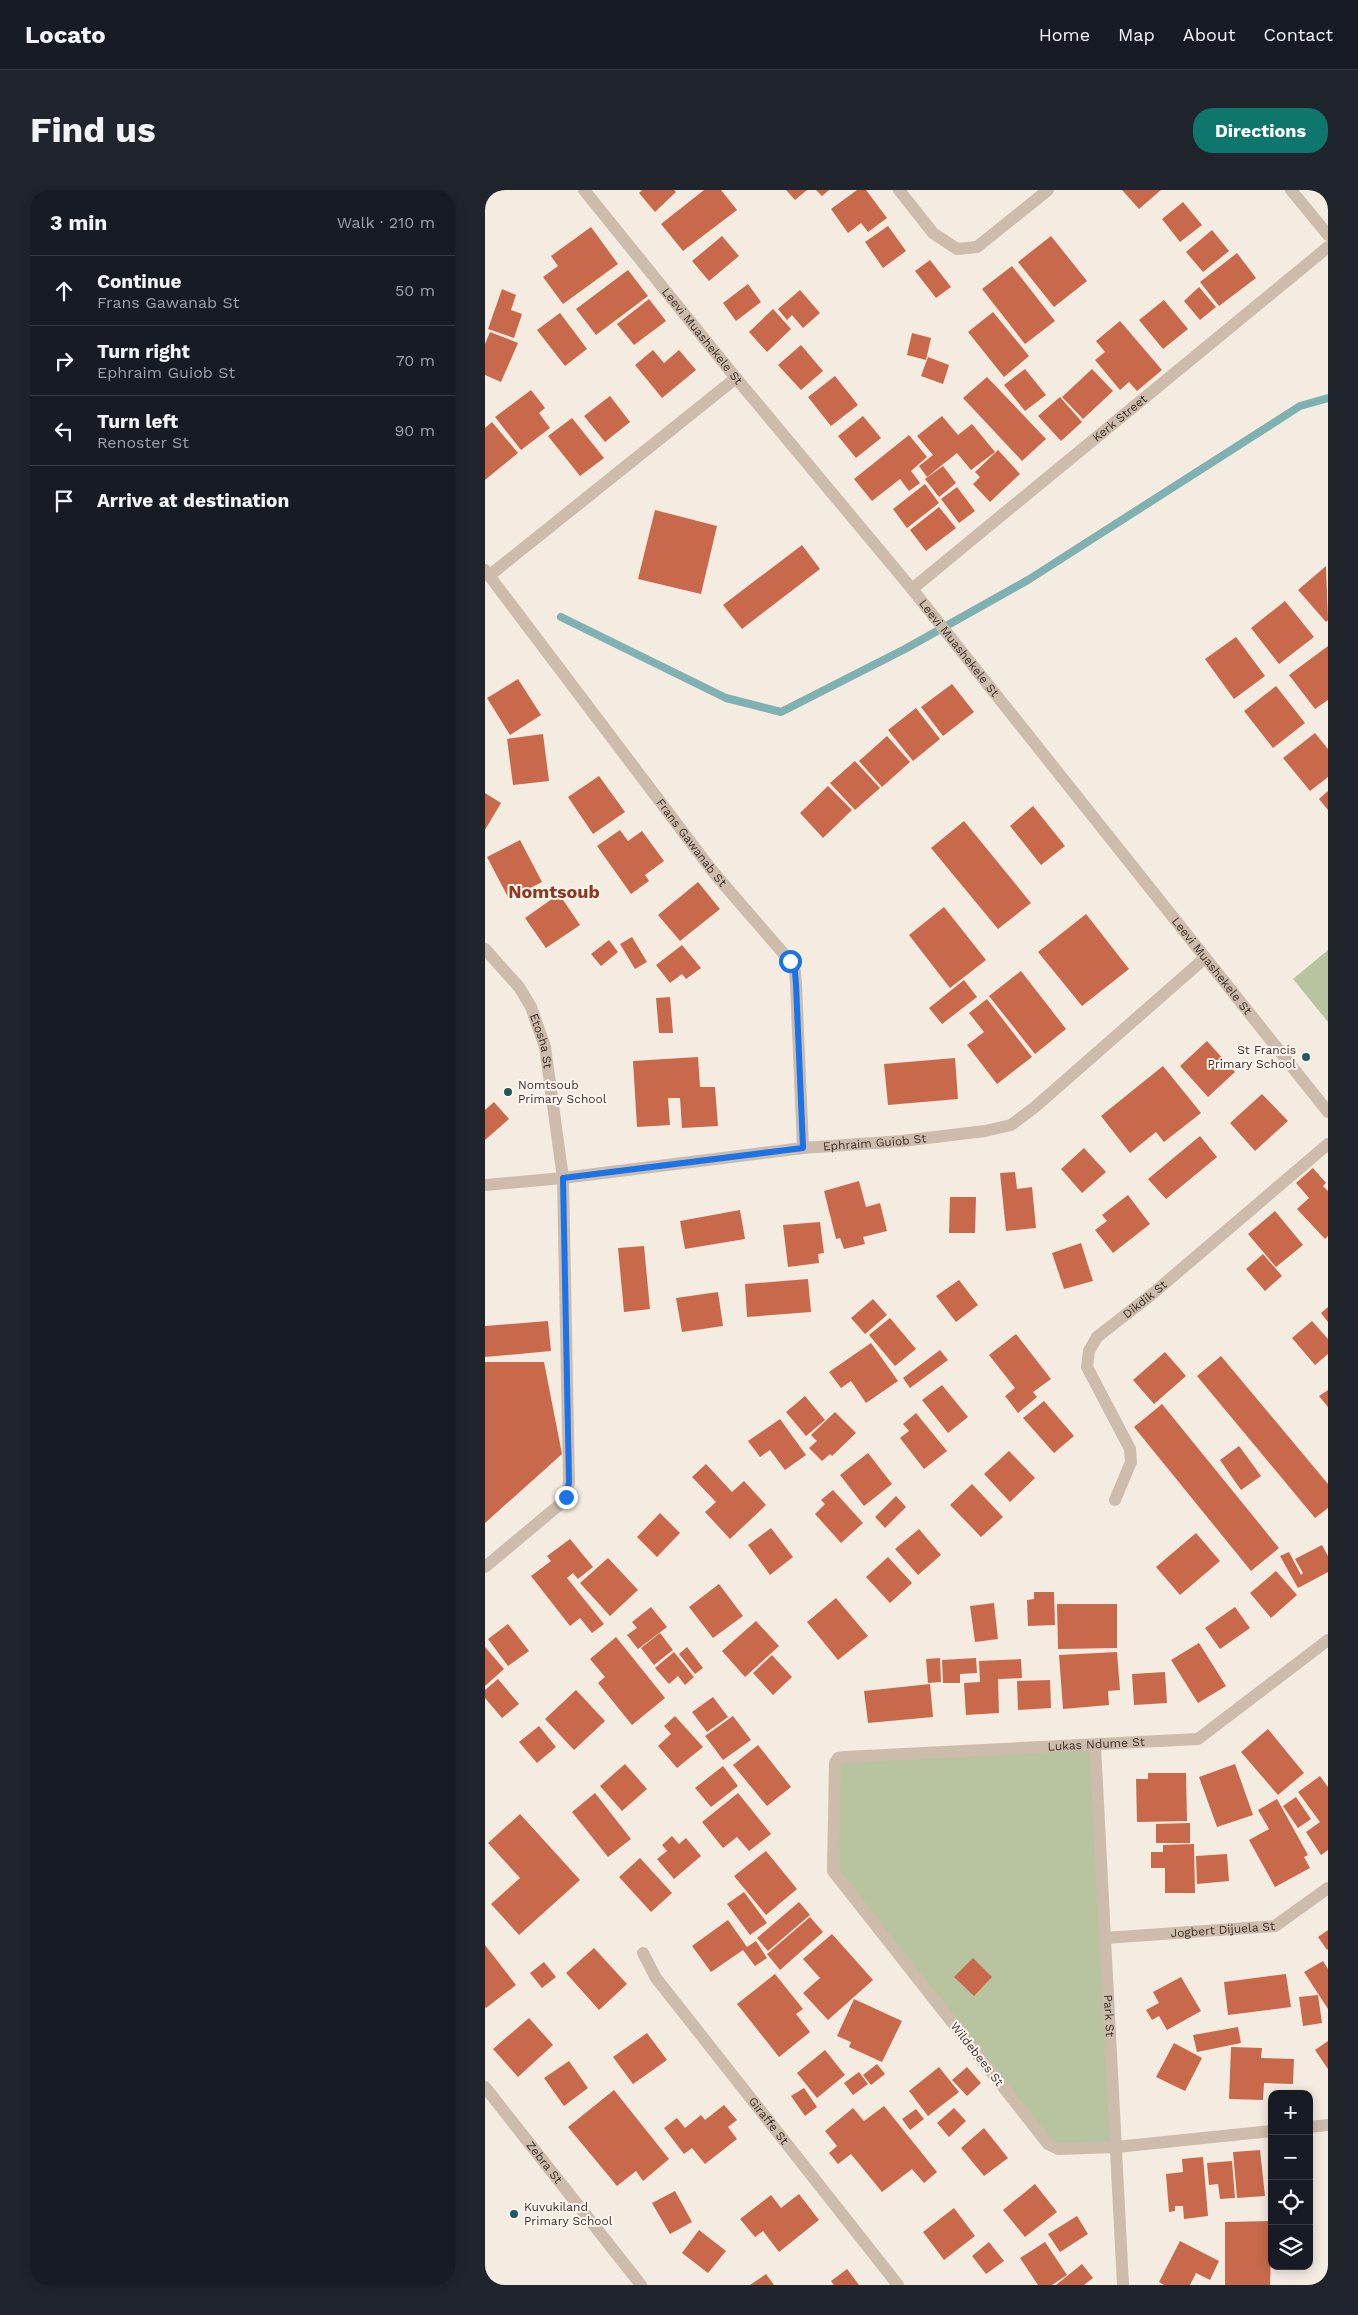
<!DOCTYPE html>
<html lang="en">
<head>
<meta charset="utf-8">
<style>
	body { margin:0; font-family:"Work Sans",sans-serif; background:#20242c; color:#f1f3f6 }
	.controls { position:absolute; right:15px; bottom:15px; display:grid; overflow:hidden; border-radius:10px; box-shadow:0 2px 12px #0003 }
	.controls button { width:45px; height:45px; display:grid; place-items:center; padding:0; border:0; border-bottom:1px solid #363941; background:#171b24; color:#f1f3f6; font:25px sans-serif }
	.stop { position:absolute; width:15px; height:15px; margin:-11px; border:4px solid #1a73e8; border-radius:50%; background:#fff }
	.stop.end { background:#1a73e8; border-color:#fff; box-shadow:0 1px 5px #0008 }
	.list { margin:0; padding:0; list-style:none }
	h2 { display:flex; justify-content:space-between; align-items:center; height:65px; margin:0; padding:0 20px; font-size:21px }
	h2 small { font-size:16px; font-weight:400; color:#9ea1a6 }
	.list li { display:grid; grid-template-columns:32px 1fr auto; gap:15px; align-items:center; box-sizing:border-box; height:70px; padding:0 20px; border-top:1px solid #363941 }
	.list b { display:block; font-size:19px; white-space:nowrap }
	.list p { margin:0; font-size:16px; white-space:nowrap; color:#9ea1a6 }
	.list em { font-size:16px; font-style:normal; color:#9ea1a6 }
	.icon { flex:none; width:28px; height:28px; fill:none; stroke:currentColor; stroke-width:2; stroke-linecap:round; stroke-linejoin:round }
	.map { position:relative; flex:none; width:843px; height:2095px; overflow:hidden; border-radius:20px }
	header { display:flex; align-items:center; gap:30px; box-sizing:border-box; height:70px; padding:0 25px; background:#171b24; border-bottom:1px solid #363941 }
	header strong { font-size:24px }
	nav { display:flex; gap:28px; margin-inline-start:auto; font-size:18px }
	.intro { display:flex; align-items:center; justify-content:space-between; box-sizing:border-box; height:120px; padding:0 30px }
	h1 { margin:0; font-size:35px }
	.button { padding:12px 22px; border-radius:20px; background:#0f766e; color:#fff; font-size:18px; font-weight:700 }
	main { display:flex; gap:30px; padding:0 30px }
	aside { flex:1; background:#171b24; border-radius:20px; box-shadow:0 2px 12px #0003 }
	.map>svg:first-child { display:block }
	.green { fill:#b8c4a0 }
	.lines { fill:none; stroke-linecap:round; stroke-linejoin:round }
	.stream { stroke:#7fb0b2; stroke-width:8 }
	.building { fill:#c8694b }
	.minor { stroke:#cdbbac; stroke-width:12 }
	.route { stroke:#1a73e8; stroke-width:6 }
	.poi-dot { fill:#1f5a5e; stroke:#fbf5ee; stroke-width:2 }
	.labels { text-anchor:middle; stroke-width:4; stroke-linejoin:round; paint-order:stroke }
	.street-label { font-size:12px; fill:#3b302b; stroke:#fbf5ee }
	.poi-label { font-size:12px; fill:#3b302b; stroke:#fbf5ee; text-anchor:start }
	.district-label { font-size:18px; font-weight:bold; fill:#8c3b22; stroke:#fbf5ee }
</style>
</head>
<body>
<header>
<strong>Locato</strong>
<nav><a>Home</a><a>Map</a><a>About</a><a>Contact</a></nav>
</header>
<div class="intro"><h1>Find us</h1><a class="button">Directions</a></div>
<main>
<aside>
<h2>3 min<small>Walk · 210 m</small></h2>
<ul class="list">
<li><svg class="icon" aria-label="ahead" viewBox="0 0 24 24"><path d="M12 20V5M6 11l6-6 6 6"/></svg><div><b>Continue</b><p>Frans Gawanab St</p></div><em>50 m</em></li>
<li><svg class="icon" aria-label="right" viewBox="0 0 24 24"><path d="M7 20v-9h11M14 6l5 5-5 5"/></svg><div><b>Turn right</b><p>Ephraim Guiob St</p></div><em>70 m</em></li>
<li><svg class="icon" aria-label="left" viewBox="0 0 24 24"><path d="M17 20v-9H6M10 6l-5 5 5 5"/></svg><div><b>Turn left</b><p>Renoster St</p></div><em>90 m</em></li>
<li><svg class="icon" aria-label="arrive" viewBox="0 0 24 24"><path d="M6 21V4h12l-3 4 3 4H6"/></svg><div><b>Arrive at destination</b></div></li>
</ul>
</aside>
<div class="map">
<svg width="843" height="2095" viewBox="0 0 843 2095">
	<rect width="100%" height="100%" fill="#f4ebe1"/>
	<path class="green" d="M843,760v72l-35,-43z
		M610,1556l21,401 -58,2 -225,-280 2,-106z"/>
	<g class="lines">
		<path class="stream" d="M76,427l165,81 55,14 124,-63 123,-69 272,-174 28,-8"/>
	</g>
	<path class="building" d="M157,0h32l2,2 -21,20 -16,-19z
		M219,0h17l16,20 -54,41 -22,-27z
		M301,0h21l-12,10z
		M331,0h13l-7,6z
		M372,0h9l21,28 -19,14 -7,-9 -13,10 -17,-24z
		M637,0h39l-22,19z
		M698,12l19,23 -22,17 -18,-23z
		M403,36l18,25 -23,17 -18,-26z
		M106,37l27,37 -55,40 -20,-27 15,-11 -7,-10z
		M727,40l17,21 -26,21 -17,-20z
		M237,46l17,20 -30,25 -17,-20z
		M566,46l36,45 -33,26 -36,-45z
		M752,63l19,25 -37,28 -19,-24z
		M445,70l21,27 -15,11 -21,-27z
		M527,76l43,55 -30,23 -43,-55z
		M143,80l20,26 -52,39 -20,-26z
		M263,94l13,18 -25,19 -13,-18z
		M714,97l17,20 -16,13 -16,-19z
		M17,99l14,6 -5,15 11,4 -8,24 -26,-9z
		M315,100l20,23 -17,15 -11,-13 -5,5 -9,-11z
		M164,109l17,22 -32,24 -17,-21z
		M679,110l24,29 -25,20 -24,-29z
		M288,119l18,20 -24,23 -18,-20z
		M508,122l36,44 -25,21 -36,-45z
		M75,123l27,36 -22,17 -28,-36z
		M635,131l42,49 -25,21 -8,-9 -9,8 -25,-30 10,-8 -9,-11z
		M5,142l28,11 -17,39 -16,-7v-31z
		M427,143l19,5 -5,22 -19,-5z
		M316,155l22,26 -22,19 -23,-25z
		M168,160l11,13 15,-13 17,20 -34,28 -27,-33z
		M443,167l21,8 -6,19 -22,-8z
		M540,179l21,26 -21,16 -21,-26z
		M607,179l21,22 -30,28 -21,-22z
		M350,186l23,29 -27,21 -23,-29z
		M502,187l59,62 -24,22 -59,-63z
		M46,200l14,18 -6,5 11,15 -29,22 -26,-33z
		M125,206l20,26 -25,20 -21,-26z
		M575,207l22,25 -21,19 -23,-25z
		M378,226l18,22 -25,20 -18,-22z
		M457,226l16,19 14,-11 23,28 -24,18 -14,-17 -30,24 -8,-11 14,-11 -16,-19z
		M87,228l32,40 -24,18 -32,-40z
		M7,232l26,31 -33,27v-52z
		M424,245l18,22 -16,14 9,12 -11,8 -9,-12 -28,22 -18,-22z
		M513,260l22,24 -30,28 -17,-18 7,-7 -5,-5z
		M458,276l13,17 -17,14 -14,-18z
		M440,294l14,19 -32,25 -14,-19z
		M472,297l18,24 -16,12 -18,-24z
		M454,317l17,21 -30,23 -16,-21z
		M170,320l62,16 -16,68 -63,-15z
		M317,355l18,24 -78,60 -19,-24z
		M841,376l2,54 -2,2 -28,-32z
		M800,411l29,36 -35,27 -28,-36z
		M751,447l29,39 -31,23 -29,-40z
		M843,456v54l-13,9 -26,-34z
		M33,489l23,36 -31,20 -23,-37z
		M467,494l22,28 -31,24 -22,-29z
		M791,496l29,37 -32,25 -29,-37z
		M431,518l24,31 -27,22 -25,-31z
		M830,543l13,16v28l-18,14 -27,-33z
		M58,544l6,47 -36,4 -6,-46z
		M402,546l23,26 -28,25 -23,-26z
		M370,571l25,27 -25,22 -25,-27z
		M114,586l26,36 -32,22 -25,-37z
		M343,596l24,24 -29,28 -23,-25z
		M843,601v19l-9,-11z
		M0,603l16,10 -16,27z
		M548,616l32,40 -24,19 -31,-39z
		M479,631l67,82 -33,26 -67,-81z
		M135,640l8,11 14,-10 22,30 -19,14 4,6 -18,13 -34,-48z
		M35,650l22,42 -33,17 -22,-42z
		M213,692l22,27 -40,32 -22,-26z
		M74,704l21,31 -34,23 -21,-30z
		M459,717l42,53 -36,28 -41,-53z
		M601,724l43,55 -47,37 -44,-54z
		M147,747l15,25 -12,7 -15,-25z
		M124,750l9,12 -17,14 -10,-12z
		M197,755l19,23 -15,11 -4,-5 -12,9 -14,-18z
		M536,781l45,58 -31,25 -46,-58z
		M479,790l13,17 -35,27 -13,-16z
		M185,807l3,36h-14l-3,-35z
		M502,809l45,58 -35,27 -30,-39 17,-13 -15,-19z
		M722,851l28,31 -27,25 -28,-31z
		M213,867l2,30h15l3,39 -36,2 -2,-30h-12l2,27 -33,2 -4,-66z
		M470,868l3,41 -70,6 -4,-41z
		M678,876l38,47 -37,29 -8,-10 -26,21 -29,-37z
		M777,904l26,27 -33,30 -25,-28z
		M9,912l15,17 -24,21v-30z
		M715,946l17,21 -51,42 -18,-20z
		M599,958l22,24 -24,21 -21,-24z
		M828,978l13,15 -3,3 5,5v45l-3,3 -28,-30 12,-11 -13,-15z
		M530,982l2,17 15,-2 4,41 -30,3 -6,-58z
		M374,991l7,26 14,-4 7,28 -24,6 2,7 -21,5 -4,-11 -4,1 -12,-48z
		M643,1005l22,29 -37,29 -18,-23 12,-9 -5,-6z
		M465,1007h26l-1,36h-26z
		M255,1020l5,29 -60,10 -5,-28z
		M790,1021l28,34 -27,22 -28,-33z
		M335,1032l4,31 -6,1 1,9 -31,4 -5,-42z
		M596,1053l12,38 -29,8 -12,-36z
		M159,1056l6,63 -26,3 -6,-64z
		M778,1064l19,22 -17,15 -19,-22z
		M323,1089l3,33 -64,5 -2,-33z
		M474,1090l19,25 -22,17 -20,-26z
		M233,1102l5,34 -41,6 -6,-34z
		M388,1109l14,16 -22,19 -14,-16z
		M843,1117v15l-7,-9z
		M405,1128l26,31 -21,17 -26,-31z
		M63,1131l3,30 -66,6v-31z
		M827,1131l16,18v15l-13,11 -23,-27z
		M531,1144l35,45 -18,13 4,5 -19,16 -13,-17 10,-8 -26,-33z
		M386,1153l27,38 -32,22 -15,-22 -10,7 -12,-16z
		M455,1160l8,10 -38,28 -7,-10z
		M680,1162l21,24 -32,28 -21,-24z
		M736,1166l107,128v24l-13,10 -118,-142z
		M0,1172h59l18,92 -77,69z
		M457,1195l26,32 -20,16 -26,-33z
		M843,1200v17l-9,-11z
		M320,1206l20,24 -19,16 -20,-24z
		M559,1211l30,35 -20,17 -31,-35z
		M677,1214l117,144 -28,23 -117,-144z
		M350,1222l21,21 -24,23 -2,-2 -8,7 -13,-13 8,-7 -6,-6z
		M431,1223l31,38 -23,18 -24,-31 9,-7 -6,-7z
		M295,1229l26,36 -21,15 -15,-20 -10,7 -12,-16z
		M754,1256l22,30 -20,14 -21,-30z
		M524,1261l26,27 -25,24 -26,-28z
		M383,1263l24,31 -28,22 -24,-31z
		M221,1274l26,28 12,-11 22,24 -36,34 -25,-27 11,-10 -24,-25z
		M487,1294l31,33 -22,20 -31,-32z
		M348,1300l30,33 -22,20 -26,-29 10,-10 -4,-4z
		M411,1306l10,11 -21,21 -10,-11z
		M175,1323l20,20 -23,24 -20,-20z
		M286,1338l22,29 -23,18 -22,-30z
		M434,1339l22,26 -23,20 -23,-26z
		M711,1343l24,28 -40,34 -24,-28z
		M85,1349l23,28 -15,12 -5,-6 -6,5 37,46 -12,9 -12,-15 -10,8 -39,-50 20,-15 -4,-5z
		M837,1355l6,11v16l-30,16 -18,-32 9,-4 12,23 2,-2 -8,-14z
		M403,1367l24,26 -22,20 -24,-26z
		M123,1368l30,32 -28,26 -30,-33z
		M791,1381l21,24 -26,23 -21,-25z
		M234,1394l24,32 -30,22 -24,-31z
		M549,1402h20l1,33 -27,1 -1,-26 7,-1z
		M351,1408l32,38 -30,24 -31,-38z
		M509,1413l4,36 -23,3 -5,-36z
		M572,1414h60v44l-59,1z
		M166,1417l16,20 -29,22 -11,-14 10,-7 -5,-6z
		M750,1417l15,21 -30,21 -15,-21z
		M271,1431l23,25 -34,31 -23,-26z
		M23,1434l21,27 -21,15 -20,-27z
		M175,1443l13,17 -19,15 -13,-17z
		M131,1447l49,61 -33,27 -34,-42 7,-6 -15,-18z
		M714,1453l27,43 -28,17 -27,-43z
		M0,1457l19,22 -19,17z
		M202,1457l16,21 -8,6 -16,-20z
		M189,1462l20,25 -9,8 -7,-9 -9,8 -14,-16z
		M632,1462l3,38 -12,1 1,14 -46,4 -4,-54z
		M287,1465l20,22 -19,18 -20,-22z
		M455,1468l1,24 -13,1 -2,-24z
		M491,1468l1,15 -17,1v9h-17l-1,-23z
		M536,1469l1,19 -24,1 1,34 -33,2 -2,-32 16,-1 -1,-21z
		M680,1482l2,31 -33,2 -2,-31z
		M13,1489l21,25 -17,14 -17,-20v-8z
		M565,1490l1,28 -33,2 -1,-29z
		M445,1494l3,33 -65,6 -4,-32z
		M91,1500l29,31 -31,29 -29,-31z
		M228,1507l15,20 -21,15 -15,-20z
		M190,1526l28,31 -26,21 -19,-22 13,-12 -7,-8z
		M248,1526l18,24 -28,20 -18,-24z
		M54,1536l17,21 -19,16 -18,-21z
		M783,1539l36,44 -26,22 -37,-43z
		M273,1555l33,42 -24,19 -34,-41z
		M140,1574l22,25 -25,22 -22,-25z
		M750,1574l18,51 -36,12 -18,-50z
		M238,1576l15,20 -27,21 -16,-19z
		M663,1583h38l1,48 -50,1 -1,-43h12z
		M835,1586l8,11v63l-7,5 -15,-23 14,-10 -22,-30z
		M110,1603l36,46 -23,18 -36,-45z
		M253,1603l33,41 -22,17 -12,-14 -14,11 -21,-26z
		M811,1607l15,22 -13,9 -15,-22z
		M792,1609l31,56 -4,2 6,11 -35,19 -26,-47 20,-11 -11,-19z
		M35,1624l60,66 -61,55 -28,-31 29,-26 -32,-35z
		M705,1633v20h-34v-19z
		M187,1646l7,8 7,-6 15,18 -27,23 -17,-20 10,-8 -5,-6z
		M709,1654l1,49h-30v-25h-14v-16h12v-7z
		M281,1661l31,38 -31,26 -32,-39z
		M742,1664l2,27 -32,3 -1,-28z
		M155,1668l32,35 -21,19 -32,-35z
		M259,1702l23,31 -17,12 -23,-31z
		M314,1712l11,13 -42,36 -11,-13z
		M325,1727l13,15 -43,38 -13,-16z
		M243,1730l19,27 9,-6 11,17 -12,8 -12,-16 -32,22 -19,-26z
		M843,1740v19l-1,1 -9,-13z
		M347,1744l41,46 -45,40 -25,-27 17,-15 -17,-19z
		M0,1755l31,40 -30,23 -1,-1z
		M109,1758l33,36 -28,26 -33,-37z
		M488,1768l19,19 -18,19 -20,-19z
		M838,1771l5,8v40l-24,-37z
		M59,1772l12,15 -14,11 -12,-15z
		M290,1784l28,35 -7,5 14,18 -31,25 -42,-53z
		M801,1784l5,33 -63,8 -4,-33z
		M696,1787l20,34 -34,19 -8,-14 -7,4 -6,-10 13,-7 -6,-11z
		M833,1805l4,28 -19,3 -4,-29z
		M369,1809l48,22 -20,41 -33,-15 2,-5 -14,-6z
		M44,1828l24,27 -35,32 -25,-28z
		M753,1837l3,16 -44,9 -4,-17z
		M162,1843l20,27 -34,24 -20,-27z
		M843,1851v28l-13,-19z
		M689,1853l28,15 -17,33 -29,-14z
		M746,1857l31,1 -1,10 33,1 -1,25 -29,-1 -1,17 -34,-1z
		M340,1860l20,25 -28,23 -20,-25z
		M84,1871l19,27 -24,18 -20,-28z
		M392,1874l8,10 -14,11 -8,-10z
		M454,1877l20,25 -31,24 -19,-25z
		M482,1877l14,16 -14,13 -15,-16z
		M374,1882l9,12 -15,11 -9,-12z
		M319,1898l13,19 -12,9 -14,-20z
		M129,1900l55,69 -26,22 -7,-10 -19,15 -49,-59z
		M239,1915l13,15 -9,7 9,12 -32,25 -13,-16 -8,6 -20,-26 13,-10 8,10 16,-13 4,5z
		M399,1916l53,66 -13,11 -12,-14 -30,23 -31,-38 -13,10 -9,-11 8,-7 -12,-15 28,-23 11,13z
		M469,1918l12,13 -17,16 -12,-14z
		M431,1919l8,10 -14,11 -8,-11z
		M499,1938l24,30 -24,18 -23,-28z
		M775,1960l5,46 -28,2 -4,-46z
		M718,1967l5,59 -24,3 -1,-13h-8v5l-6,1 -3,-38 17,-2 -1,-13z
		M747,1971l3,37 -15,1 -2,-15 -9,1 -2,-22z
		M550,1994l22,28 -32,25 -22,-27z
		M190,2001l17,31 -22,12 -18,-31z
		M314,2004l20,26 -40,32 -16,-21 -8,6 -15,-18 31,-24 10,13z
		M469,2018l21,28 -31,24 -21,-28z
		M592,2026l11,18 -28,18 -12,-18z
		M787,2031l-2,64h-45v-63z
		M214,2040l27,21 -18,22 -26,-20z
		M695,2051l39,20 -9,19 -14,-7 -6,12h-26l-5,-3z
		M504,2052l15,19 -18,13 -14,-18z
		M560,2052l22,33 -15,10h-14l-18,-27z
		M597,2074l11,14 -9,7h-28z
		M362,2079l12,16h-25l-3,-4z
		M281,2084l8,11h-24z"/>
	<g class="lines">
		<g class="minor">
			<path id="s1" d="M99,0l152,188 176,211 416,523"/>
			<path d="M414,0l34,43 24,16 20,-2 71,-57"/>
			<path d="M806,0l37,45"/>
			<path id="s2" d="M0,380l229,303 76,88 5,11 1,12 7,164"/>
			<path d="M5,385l246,-197"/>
			<path id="s3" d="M427,399l416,-342"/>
			<path id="s4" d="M0,759l34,38 12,20 14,40 18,131 6,304 -3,15 -8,9 -73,61"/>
			<path id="s5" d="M0,995l78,-7 240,-30 99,-7 83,-10 26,-6 24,-18 170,-149"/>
			<path id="s6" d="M630,1310l16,-38 -1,-13 -43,-82 2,-16 8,-14 54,-42 177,-151"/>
			<path id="s7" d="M610,1556l28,539"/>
			<path id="s8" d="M620,1748l170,-12 53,-38"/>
			<path id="s9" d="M158,1763l13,25 242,307"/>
			<path id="s10" d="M0,1897l156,198"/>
			<path d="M824,1937l19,-2"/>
			<path id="s11" d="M787,1941l-156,16 -58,2 -10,-5 -215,-273 2,-108 3,-5 7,-1 353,-18 130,-99"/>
		</g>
	</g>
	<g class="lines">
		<path class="route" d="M81,1307l3,-15 -6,-304 240,-30 -7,-164 -1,-12 -5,-11"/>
	</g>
	<g class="poi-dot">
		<circle cx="821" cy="867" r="5"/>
		<circle cx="23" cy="902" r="5"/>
		<circle cx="29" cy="2024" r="5"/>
	</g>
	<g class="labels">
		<g class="street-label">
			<text dy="4" stroke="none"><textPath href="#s1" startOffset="188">Leevi Muashekele St</textPath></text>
			<text dy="4" stroke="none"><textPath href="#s3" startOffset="269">Kerk Street</textPath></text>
			<text dy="4" stroke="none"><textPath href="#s1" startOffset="592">Leevi Muashekele St</textPath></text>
			<text dy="4" stroke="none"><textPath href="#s2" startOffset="342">Frans Gawanab St</textPath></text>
			<text dy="4" stroke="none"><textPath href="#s1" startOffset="998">Leevi Muashekele St</textPath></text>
			<text dy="4" stroke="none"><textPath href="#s4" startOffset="110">Etosha St</textPath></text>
			<text dy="4" stroke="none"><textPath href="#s5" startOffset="392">Ephraim Guiob St</textPath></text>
			<text dy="4" stroke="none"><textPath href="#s6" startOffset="240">Dikdik St</textPath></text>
			<text dy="4" stroke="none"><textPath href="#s11" startOffset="946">Lukas Ndume St</textPath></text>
			<text dy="4" stroke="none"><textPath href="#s8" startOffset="118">Jogbert Dijuela St</textPath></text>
			<text dy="4" stroke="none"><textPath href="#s7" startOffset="270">Park St</textPath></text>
			<text transform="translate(492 1864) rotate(52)" y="4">Wildebees St</text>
			<text dy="4" stroke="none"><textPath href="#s9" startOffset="210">Giraffe St</textPath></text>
			<text dy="4" stroke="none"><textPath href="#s10" startOffset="96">Zebra St</textPath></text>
		</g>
		<g class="poi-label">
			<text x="811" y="864" text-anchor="end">St Francis<tspan x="811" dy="14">Primary School</tspan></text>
			<text x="33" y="899">Nomtsoub<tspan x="33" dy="14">Primary School</tspan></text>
			<text x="39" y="2021">Kuvukiland<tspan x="39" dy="14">Primary School</tspan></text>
		</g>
		<g class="district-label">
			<text x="69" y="708">Nomtsoub</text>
		</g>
	</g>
</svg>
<div class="controls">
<button>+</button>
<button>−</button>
<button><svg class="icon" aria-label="locate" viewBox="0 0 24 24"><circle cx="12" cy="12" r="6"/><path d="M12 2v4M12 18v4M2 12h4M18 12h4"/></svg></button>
<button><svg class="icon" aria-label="layers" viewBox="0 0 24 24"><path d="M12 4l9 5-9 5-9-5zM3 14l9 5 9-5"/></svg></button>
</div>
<div class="stop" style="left:305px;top:771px"></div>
<div class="stop end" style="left:81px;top:1307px"></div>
</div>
</main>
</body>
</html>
